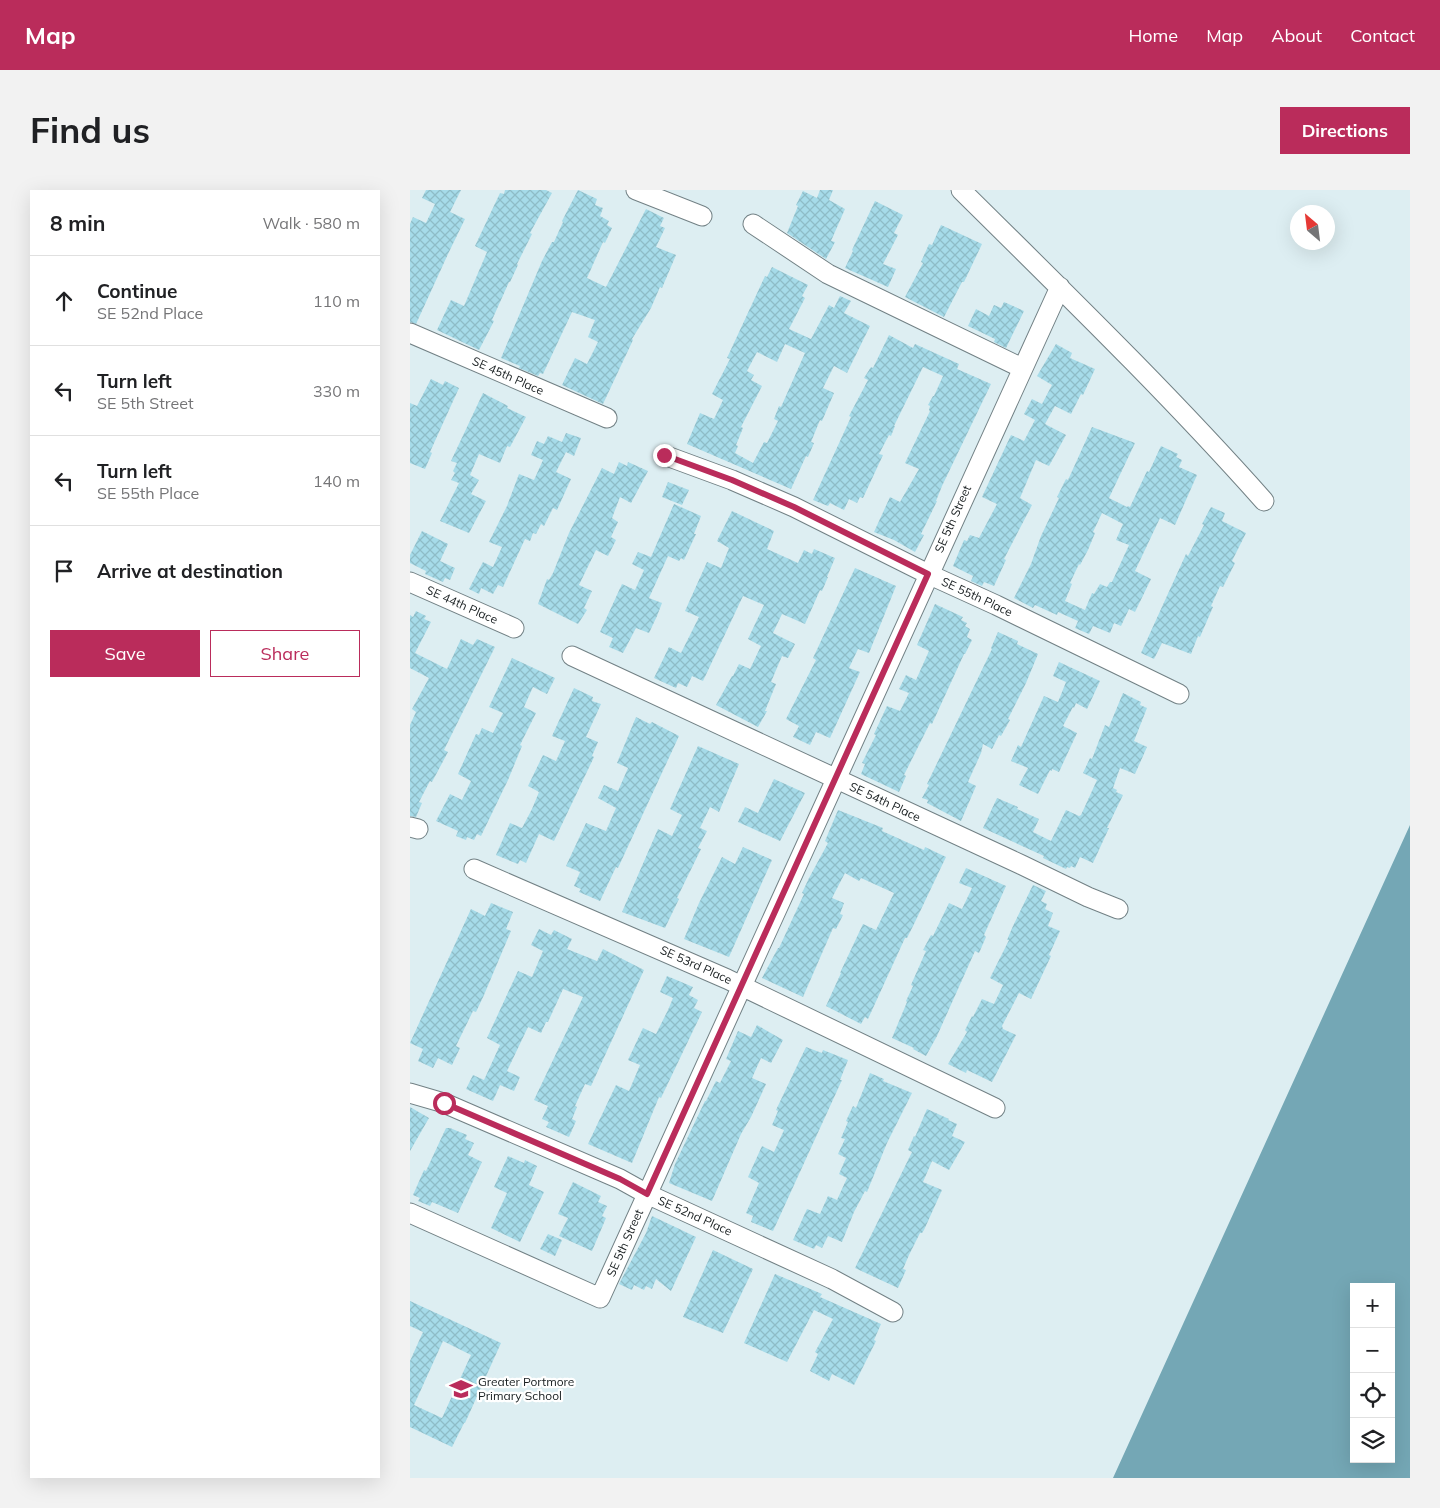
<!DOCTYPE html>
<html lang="en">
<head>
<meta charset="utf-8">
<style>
	body { margin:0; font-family:Mulish,sans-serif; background:#f2f2f2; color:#202124 }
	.controls { position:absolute; right:15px; bottom:15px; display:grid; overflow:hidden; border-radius:0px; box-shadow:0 5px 20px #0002 }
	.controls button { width:45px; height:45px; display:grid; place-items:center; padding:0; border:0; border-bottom:1px solid #e0e0e0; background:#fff; color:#202124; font:25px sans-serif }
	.compass { position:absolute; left:880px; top:15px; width:45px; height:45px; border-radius:50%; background:#fff; box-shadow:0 5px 20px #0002; rotate:332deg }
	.stop { position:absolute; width:15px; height:15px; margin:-11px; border:4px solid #ba2c5b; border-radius:50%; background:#fff }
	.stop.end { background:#ba2c5b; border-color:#fff; box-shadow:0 1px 5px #0008 }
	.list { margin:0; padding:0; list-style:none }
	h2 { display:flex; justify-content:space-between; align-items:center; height:65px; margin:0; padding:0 20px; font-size:21px }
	h2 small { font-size:16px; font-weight:400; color:#757577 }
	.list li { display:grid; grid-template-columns:32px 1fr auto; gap:15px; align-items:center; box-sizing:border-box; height:90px; padding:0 20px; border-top:1px solid #e0e0e0 }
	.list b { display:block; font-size:19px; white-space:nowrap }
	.list p { margin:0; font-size:16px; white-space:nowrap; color:#757577 }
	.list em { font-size:16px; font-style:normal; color:#757577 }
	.actions { display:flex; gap:10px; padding:15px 20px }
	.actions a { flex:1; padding:11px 0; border:1px solid #ba2c5b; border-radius:0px; text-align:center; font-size:18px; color:#ba2c5b }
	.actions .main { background:#ba2c5b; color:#fff }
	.icon { flex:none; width:28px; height:28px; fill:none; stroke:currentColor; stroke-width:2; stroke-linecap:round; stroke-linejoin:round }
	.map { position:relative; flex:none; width:1000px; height:1288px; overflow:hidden; border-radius:0px }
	header { display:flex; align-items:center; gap:30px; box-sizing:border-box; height:70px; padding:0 25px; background:#ba2c5b; color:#fff }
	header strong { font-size:24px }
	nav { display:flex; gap:28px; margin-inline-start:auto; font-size:18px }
	.intro { display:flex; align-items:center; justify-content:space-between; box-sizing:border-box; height:120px; padding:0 30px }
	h1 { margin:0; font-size:35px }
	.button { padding:12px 22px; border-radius:0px; background:#ba2c5b; color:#fff; font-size:18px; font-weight:700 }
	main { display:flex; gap:30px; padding:0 30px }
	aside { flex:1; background:#fff; border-radius:0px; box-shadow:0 5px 20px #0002 }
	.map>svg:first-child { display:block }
	.water { fill:#74a7b5; fill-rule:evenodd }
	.building { fill:url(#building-cross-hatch); fill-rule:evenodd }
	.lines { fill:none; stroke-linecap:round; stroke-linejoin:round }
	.minor-casing { stroke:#728185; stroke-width:21 }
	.minor { stroke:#fff; stroke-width:19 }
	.route { stroke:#ba2c5b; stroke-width:6 }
	.labels { text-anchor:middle; stroke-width:4.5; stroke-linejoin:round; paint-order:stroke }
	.street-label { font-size:12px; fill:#171d1f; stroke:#fff }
	.poi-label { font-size:12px; fill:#171d1f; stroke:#fff; text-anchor:start }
</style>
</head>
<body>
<header>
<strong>Map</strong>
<nav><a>Home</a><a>Map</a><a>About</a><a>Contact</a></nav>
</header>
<div class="intro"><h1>Find us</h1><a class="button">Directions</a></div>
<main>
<aside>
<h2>8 min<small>Walk · 580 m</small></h2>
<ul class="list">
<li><svg class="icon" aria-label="ahead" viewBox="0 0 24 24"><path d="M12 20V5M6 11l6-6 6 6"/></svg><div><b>Continue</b><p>SE 52nd Place</p></div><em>110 m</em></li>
<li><svg class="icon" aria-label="left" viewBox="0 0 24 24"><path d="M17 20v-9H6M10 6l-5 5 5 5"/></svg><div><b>Turn left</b><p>SE 5th Street</p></div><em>330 m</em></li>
<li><svg class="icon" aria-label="left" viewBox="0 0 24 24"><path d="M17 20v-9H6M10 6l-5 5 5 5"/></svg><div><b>Turn left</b><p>SE 55th Place</p></div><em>140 m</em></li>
<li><svg class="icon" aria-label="arrive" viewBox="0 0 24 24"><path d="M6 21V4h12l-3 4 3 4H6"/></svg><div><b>Arrive at destination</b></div></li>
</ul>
<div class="actions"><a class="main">Save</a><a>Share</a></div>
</aside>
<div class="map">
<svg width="1000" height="1288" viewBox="0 0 1000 1288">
	<defs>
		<pattern id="building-cross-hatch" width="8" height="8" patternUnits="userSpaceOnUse" patternTransform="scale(1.25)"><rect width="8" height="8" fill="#a6dbe9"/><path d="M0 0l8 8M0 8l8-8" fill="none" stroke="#8ebcc7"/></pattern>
	</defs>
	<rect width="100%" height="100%" fill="#ddeef2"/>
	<path class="water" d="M1000,635v653h-297zM944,1097h37v172h-37z"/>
	<path class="building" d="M16,0h35l-11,22 15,7 -17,35 -32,70 -6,-2v-98l3,-7 13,6 9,-19 -13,-6z
		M95,0h41l6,3 -22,40 2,1 -15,30 1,1 -8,17h-1l-17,38 2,1 -15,29 -42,-20 14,-30 13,6 23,-54 -12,-6 25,-53 4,1z
		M168,0l19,9 -2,6 8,3 -3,8 9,5 -2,4 5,3 -7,15 -2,-1 -16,36 19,9 40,-78 18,9 -4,8 5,2 -9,19 20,8 -14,33 -2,-1 -9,21 -19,31 1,1 -30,64 -41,-19 13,-27 12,6 11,-22 -10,-5 7,-17 -23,-8 -29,62 -3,-1 -2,3 -19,-8 1,-2 -19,-8 41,-97 10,-19h2l9,-20 -1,-1z
		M410,0h13l-4,10 16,9 -14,32 4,1 -9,17 -39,-26 11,-27 -2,-1 7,-14 14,7z
		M465,11l28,14 -9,18 4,2 -15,29 13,5 -8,18 -43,-19 8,-17 -1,-1z
		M531,35l41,19 -18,38h-2l-18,35 -39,-20 18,-34 -2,-1 8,-18 3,1z
		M362,77l36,18 -6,11 3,2 -16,31 22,10 18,-34 5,3 6,-12 11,5 -7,12 26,13 -23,47 -13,-7 -11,22 11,5 -12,28 -2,-1 -9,22 3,1 -6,14 -2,-1 -15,33 -104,-45 13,-31 14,6 9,-19 -11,-6 18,-35 -3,-1 38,-82 2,1zM375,154l20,9 -24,54 -2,-1 -5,13 4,2 -11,22 -3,-1 -11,21 -18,-10 3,-7 -2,-1 7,-17 -2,-1 21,-41 -11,-6 3,-5 -7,-4 10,-19 20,10z
		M594,112l20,9 -18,37 -12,-6 1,-3 -27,-13 8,-17 13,7 5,-11 7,3z
		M479,145l24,13 2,-4 44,20 -2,5 34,15 -49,102 -6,15h1l-16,33 3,1 -9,17 -21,-12 -20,-8 16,-35 10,5 19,-33 -14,-6 25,-52 -1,-1 1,-4 -2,-1 5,-9h1l9,-20 -20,-9 -29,59h1l-4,10 -2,-1 -10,19 4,1 -20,43 -3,-1 -3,6 -8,-4 -5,11 -14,-7 -2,3 -15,-6 38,-83 -2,-1 19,-36 -4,-2 7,-11 2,1z
		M646,154l16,9 -2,5 25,11 -12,26 -2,-1 -10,20 -16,-8 -10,18 21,11 -17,31 -13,-6 -16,38 12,7 -28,54 2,1 -12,26 -10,-4 -2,4 -11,-5 2,-5 -20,-10 11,-26 3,1 3,-6 9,3 18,-34 -15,-7 29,-62 13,6 11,-21 -11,-6 8,-15 10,5 10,-19 -15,-9z
		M21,189l12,6 2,-4 14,7 -29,64 2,1 -7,16 -15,-6v-60l7,3z
		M73,203l25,13 -1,2 19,9 -16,30 -3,-1 -7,17 -21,-9 -9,21 9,5 -8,14 15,7 -17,32 -29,-12 19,-38 -8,-3 4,-7 -2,-2 4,-8 -6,-2z
		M682,237l43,16 -26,55 18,9 1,-1 2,1 17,-36 2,1 12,-26 17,8 -2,3 6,3 -3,7 18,8 -22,50 -15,-7 -25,53 16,8 -16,33 -6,-3 -8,17 -7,-3 -4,10 -17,-7 -4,8 -14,-6 3,-7 -20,-9 -1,3 -22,-10 -2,3 -19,-10 17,-34 10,-28 18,-38 -2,-1 9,-18 2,1zM692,323l21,11 -7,16 13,5 -17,37h-2l-3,5 -7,-3 -6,10 -2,-1 -7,17 -20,-9 7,-17 -2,-1 9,-19 1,1 8,-15 7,-17 -2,-1z
		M156,243l15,5 -7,18 -8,-4 -10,20 15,7 -14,31 -4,-2 -9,18 -3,-2 -5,10 -3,-1 -3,8 -5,-2 -22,48 -5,-2 -5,9 -12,-6 -2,6 -10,-5 14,-27 10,5 9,-20 -13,-5 18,-36 12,-32 15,6 9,-20 -12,-5 6,-14 7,3 4,-8 14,6z
		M209,272l8,4 1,-4 20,9 -17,32 -11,-6 -8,21 6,4 -7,15 5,3 -8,16 -12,-6 -17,35 13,6 -8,17 3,2 -9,14 -40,-20 9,-25 2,1 4,-7 16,-40 33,-65 12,6z
		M258,292l21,8 -7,15 -20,-8z
		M264,314l27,12 -7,18h2l-12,26 -3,-2 -2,3 -11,-5 -19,42 13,5 -5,13 -8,17 -13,-5 -13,25 -14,-6 4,-9 -13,-6 22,-48 13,6 9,-20 -12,-6 6,-12 13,5z
		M801,317l14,6 -3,8 24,12 -14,28 3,2 -12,24 -3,-1 -9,20 2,1 -13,30 -2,-1 -7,18 -29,-11 -8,16 -13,-6 45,-99 2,2 16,-31 -2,-1z
		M322,321l42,20 -7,18 31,14 6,-13 8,4 2,-5 21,9 -8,19h1l-6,14 -2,-1 -15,34 -23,-10 -9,19 22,11 -7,14 -6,-2 -11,26 5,2 -11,27h2l-9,16 -42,-22 16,-29h1l6,-12 11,5 11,-23 -13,-7 16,-34 -21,-9 -40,85 -11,-5 -5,11 -9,-4 -2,5 -22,-10 15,-31 12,6 18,-36 -14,-6 22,-49 14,6 8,-20 -12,-7z
		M12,341l26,13 -8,17 15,7 -5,12 -5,-2 -2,4 -18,-8 1,-3 -16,-8v-8z
		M445,378l41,18 -27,67 -11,-4 -9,19 11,4 -30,66 -14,-6 -6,13 -17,-8 6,-11 -13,-7 30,-59 -3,-2z
		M525,414l28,13 -2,3 6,3 -2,3 5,3 -3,8 5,3 -7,14h-1l-32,70 -2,-1 -26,52 2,1 -7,16 -38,-18 4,-10 -3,-1 14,-28 -2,-1 13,-28 13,5 9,-18 -10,-4 7,-14 10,5 13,-29 -12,-6z
		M6,421l10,5 -2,3 7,3 -16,31 32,16 14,-30 12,6 4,-6 18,8 -51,103 4,2 -16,30 -2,-1 -11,21 3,1 -6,14 -6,-1v-91l6,-13 -4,-3 17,-31 -19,-10v-53l3,2z
		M588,442l20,9 -1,3 21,10 -12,29 -18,36 2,1 -9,16 -2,-1 -7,14 -9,-5 -2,9 -13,29 8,4 -15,35 -34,-18 1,-3 -6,-2 7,-13 -2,-1 65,-135 -1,-1z
		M102,468l43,20 -8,16 -14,-7 -9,20 12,6 -16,32 2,1 -14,34 -27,56 -4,-2 -3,6 -7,-3 -1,3 -10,-4 2,-5 -22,-10 14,-27 12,6 9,-19 -13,-7 18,-40 3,1 3,-7 11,5 10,-20 -14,-6z
		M649,472l41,19 -13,28 -11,-6 -2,5 -1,-1 -10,19 14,7 -18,39 -7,-3v2l-2,-1 -12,24 -19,-9 9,-17 -17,-7 7,-16 3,2 23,-51 14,6 8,-20 -13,-6z
		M164,498l19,9 -1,4 9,3 -15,33 12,5 -6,14 2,1 -40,84 -15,-7 -13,29 -6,-3 -2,4 -22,-9 14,-32 12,5 10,-19 7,-17 -11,-6 15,-31 13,6 9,-20 -13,-5z
		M713,503l18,9 -1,3 7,3 -13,33 13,6 -12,27 -15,-6 -7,20 4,2 -1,2 7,3 -16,33h2l-16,35 -13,-6 -5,11 -4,-2 -1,2 -3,-1 -1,2 -23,-11 1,-2 -61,-28 14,-30 21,9 -1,2 22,10 -6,13 18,9 15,-31 13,6 2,-1 16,-35 -14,-7 7,-15 2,1 13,-34 4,2z
		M226,527l14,7 2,-2 27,14 -61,132 -2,-1 -16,34 -21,-9 2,-3 -7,-3 6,-14 -14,-6 20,-43 20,8 10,-23 -18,-10 6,-13 14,6 10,-23 -11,-5z
		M288,556l41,18 -20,48 -9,-5 -10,21 7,3 -9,17 3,1 -24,49 2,1 -14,29 -43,-16 36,-83 14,7 10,-21 -12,-6z
		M364,589l31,14 -25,48 -42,-19 7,-15 13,6z
		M428,620l45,18 -1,3 42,19 1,-3 21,10 -31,65 -8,16h-2l-37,81 -3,-2 -4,7 -35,-18 15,-33h-1l23,-49 13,6 18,-37 -33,-15 -2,3 -14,-8 -13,25 12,5 -4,11 3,1 -7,14 -3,-1 -30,69 -41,-19 16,-30h1l25,-54 -2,-1 7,-15 19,-35 -3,-2z
		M333,657l29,13 -43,97 -45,-18 15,-36 23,-46 13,7z
		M556,678l40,18 -22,49 2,2 -7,16 -4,-2 -38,85 -11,20 -13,-7 1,-1 -22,-10 15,-36 -1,-1 7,-15 -2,-1 15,-34 -3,-1 8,-15 2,1 16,-33 13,6 10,-21 -13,-5z
		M623,695l13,6 -5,10 6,3 -2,5 8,4 -5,13 12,5 -11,24 2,1 -20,43 -12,-6 -17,33 1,3 13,6 -24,47 -25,-12 -1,3 -18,-9 19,-32 -2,-2 7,-14 1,1 9,-18 12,5 9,-19 -13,-7 19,-38h-2l6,-14z
		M81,713l22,9 -7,17 5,2 -27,64 -8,17 -3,-1 -17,35 4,2 -8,17 -14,-7 -5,10 -15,-7 5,-12 -13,-6 61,-134 14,7z
		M129,739l12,6 3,-5 18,9 -5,10 30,12 6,-12 41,21 -53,116 -6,-2 -10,22 2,1 -5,12 4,2 -7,16 -23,-10 3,-5 -7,-3 6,-13 -14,-6 49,-103 -20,-8 -15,33h-2l-5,11 -13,-6 -21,44 13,6 -6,14 -14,-6 -7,16 -27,-12 7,-14 11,5 16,-35 -13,-7 31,-67 14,6 11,-26 -12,-6z
		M257,786l26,11 -4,8 9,5 -4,8 8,4 -41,86 -2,-1 -27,66 -44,-19 28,-59 13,6 11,-26 -12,-5 15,-32 13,6 12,-24 5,-12 -13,-6z
		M347,835l26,15 -12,23 -10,-5 -9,20 14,6 -15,33 -10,17 -29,67 -43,-18 6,-19 30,-63h1l10,-20 4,2 11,-22 -5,-2 12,-28 13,6z
		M396,857l16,6 1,-3 25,10 -8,20h2l-69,151 -22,-9 2,-6 -7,-3 13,-30 -11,-6 14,-31 12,6 10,-22 -12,-5 6,-14 -2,-1z
		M460,883l14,6 -1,2 29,12 -25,50 -20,49 -2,-1 -11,21 -12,30 -14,-6 -6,12 -6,-3 -2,4 -21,-9 14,-31 13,5 8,-18 9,4 10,-22 -8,-4 7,-16 -8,-4 7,-15 -4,-1 7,-16 -2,-1 7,-15 3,2z
		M0,917l19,11 -19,33z
		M517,919l22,10 -1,1 9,4 -5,12 13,6 -16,28 -17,-9 -9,21 19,8 -18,40 -2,3h-2l-11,22 -6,14 3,1 -8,18 -43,-20 57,-116 -4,-2 6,-14 1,1z
		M36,938h4l17,7 -2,4 9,4 -6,12 14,7 -24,51 -26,-11 -2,4 -12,-5 2,-3 -7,-3 11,-25 2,1z
		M98,966l16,7 1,-3 12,6 -8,19 15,7 -24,50 -29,-14 16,-35 -13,-6z
		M163,992l28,14 -3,6 9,4 -5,10 4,2 -14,33 -33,-15 9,-18 -10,-4z
		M242,1026l44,21 -25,54 -15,-12 -4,10 -6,-3 -2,4 -10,-5 -2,5 -13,-6 27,-51z
		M138,1044l14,6 -7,16 -15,-7z
		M303,1060l40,19 -30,64 -40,-16z
		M365,1084l47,20 -2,3 61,27 -7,16 2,1 -22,44 -22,-11 -3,7 -19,-10 8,-17 -3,-2 18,-33 -19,-9 -27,52 -43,-19z
		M0,1111l91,42 -36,80h-1l-12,24 -42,-20v-66l13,-29 -13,-6zM33,1151l28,14 -29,63 -28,-13z"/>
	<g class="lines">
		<defs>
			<path id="minor" d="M226,0l66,26
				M551,0c103,102 207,203 303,311
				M343,34l75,50 194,94
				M0,143l197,85
				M254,265l68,25 62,27 134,67 68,31 183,89
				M0,392l104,46
				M162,466l450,209 66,32 30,12
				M0,637l8,2
				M64,679l253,110 268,129
				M0,903l34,10 176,76 27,15 185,85 61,33
				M0,1023l190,85 460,-1011"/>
		</defs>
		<use href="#minor" class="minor-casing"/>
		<use href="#minor" class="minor"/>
	</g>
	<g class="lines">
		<path class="route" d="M34,913l176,76 27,15 281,-620 -134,-67 -62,-27 -68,-25"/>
	</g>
	<defs>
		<symbol id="school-bare" viewBox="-9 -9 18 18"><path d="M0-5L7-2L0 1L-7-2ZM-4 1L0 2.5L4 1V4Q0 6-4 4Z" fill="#ba2c5b" stroke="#fff" stroke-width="2.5" paint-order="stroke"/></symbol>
	</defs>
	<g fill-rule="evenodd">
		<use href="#school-bare" x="35" y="1183" width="32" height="32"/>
	</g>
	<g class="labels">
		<g class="street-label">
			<text transform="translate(98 186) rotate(24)" y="4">SE 45th Place</text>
			<text transform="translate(543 329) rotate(-66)" y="4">SE 5th Street</text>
			<text transform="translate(567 407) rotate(25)" y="4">SE 55th Place</text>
			<text transform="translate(52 415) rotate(24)" y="4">SE 44th Place</text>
			<text transform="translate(475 612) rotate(25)" y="4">SE 54th Place</text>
			<text transform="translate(286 775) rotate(24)" y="4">SE 53rd Place</text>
			<text transform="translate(285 1026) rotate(24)" y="4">SE 52nd Place</text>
			<text transform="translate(215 1053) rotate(-66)" y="4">SE 5th Street</text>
		</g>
		<g class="poi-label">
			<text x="68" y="1196">Greater Portmore<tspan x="68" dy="14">Primary School</tspan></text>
		</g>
	</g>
</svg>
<div class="controls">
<button>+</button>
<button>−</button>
<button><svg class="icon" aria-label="locate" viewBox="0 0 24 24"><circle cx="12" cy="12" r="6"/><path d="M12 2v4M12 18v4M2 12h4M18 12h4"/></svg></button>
<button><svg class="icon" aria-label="layers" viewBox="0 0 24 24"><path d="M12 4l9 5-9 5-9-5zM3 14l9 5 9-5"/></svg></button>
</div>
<svg class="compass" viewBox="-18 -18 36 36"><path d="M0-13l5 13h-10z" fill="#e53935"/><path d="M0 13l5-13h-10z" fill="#757577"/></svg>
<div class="stop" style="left:34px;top:913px"></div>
<div class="stop end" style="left:254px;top:265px"></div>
</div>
</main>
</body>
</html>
